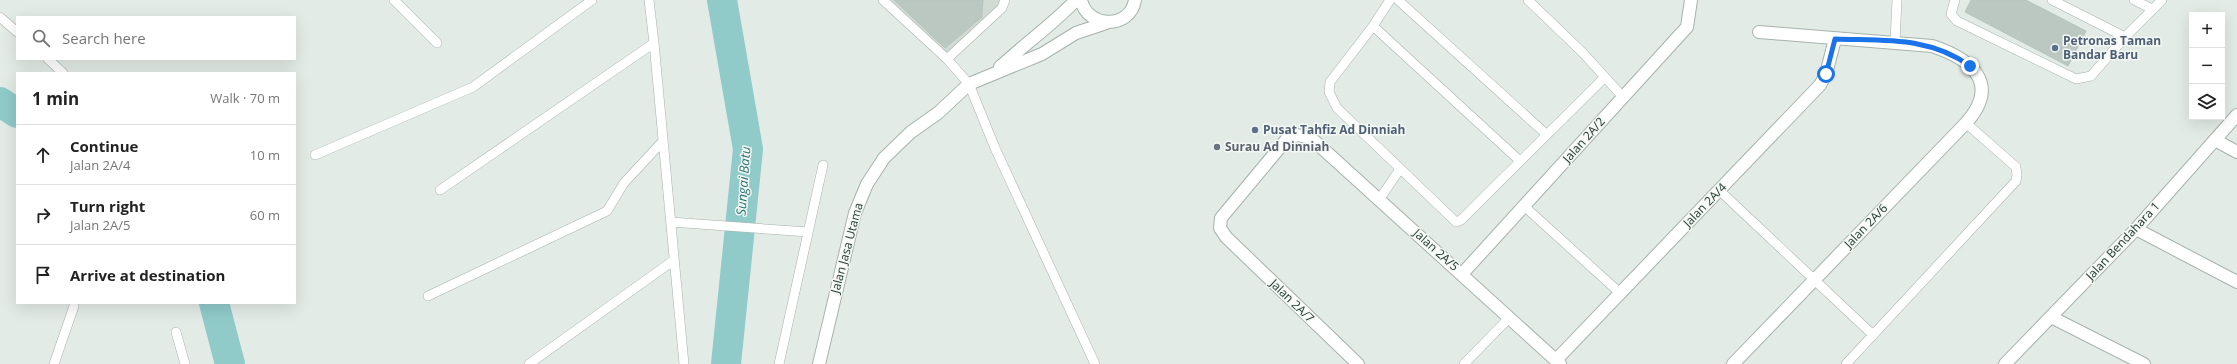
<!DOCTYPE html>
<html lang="en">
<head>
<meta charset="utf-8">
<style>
	body { margin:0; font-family:"Open Sans",sans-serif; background:#f6f6f6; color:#222 }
	.controls { position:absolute; right:12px; top:12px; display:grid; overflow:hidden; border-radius:0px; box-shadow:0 4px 16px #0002 }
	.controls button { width:36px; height:36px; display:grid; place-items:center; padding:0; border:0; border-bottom:1px solid #e0e0e0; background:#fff; color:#222; font:20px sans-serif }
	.stop { position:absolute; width:12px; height:12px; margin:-9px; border:3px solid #1a73e8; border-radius:50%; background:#fff }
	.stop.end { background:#1a73e8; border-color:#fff; box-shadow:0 1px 4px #0008 }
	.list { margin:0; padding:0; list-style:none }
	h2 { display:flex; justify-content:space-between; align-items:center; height:52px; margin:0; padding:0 16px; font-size:17px }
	h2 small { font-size:13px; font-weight:400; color:#767676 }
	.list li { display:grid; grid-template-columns:26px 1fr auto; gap:12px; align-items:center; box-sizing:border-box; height:60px; padding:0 16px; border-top:1px solid #e0e0e0 }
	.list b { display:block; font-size:15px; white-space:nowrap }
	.list p { margin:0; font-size:13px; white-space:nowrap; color:#767676 }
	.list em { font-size:13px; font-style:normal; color:#767676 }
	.icon { flex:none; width:22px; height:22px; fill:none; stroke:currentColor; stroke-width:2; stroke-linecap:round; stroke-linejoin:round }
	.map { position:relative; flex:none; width:2237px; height:364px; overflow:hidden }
	.search { position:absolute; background:#fff; box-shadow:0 4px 16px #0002; left:16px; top:16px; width:280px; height:44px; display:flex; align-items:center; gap:10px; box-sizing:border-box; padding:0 14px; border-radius:0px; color:#767676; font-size:15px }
	.panel { position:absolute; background:#fff; box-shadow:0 4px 16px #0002; left:16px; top:72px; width:280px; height:232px; border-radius:0px }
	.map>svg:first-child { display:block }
	.built { fill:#d1dbd4 }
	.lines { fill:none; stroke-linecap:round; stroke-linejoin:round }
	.river { stroke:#90cac9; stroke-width:30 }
	.building { fill:#bbc8c1; stroke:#b6c4bb }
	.service-casing { stroke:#a6b2ac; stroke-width:10 }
	.minor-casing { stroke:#a6b2ac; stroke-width:14 }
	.tertiary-casing { stroke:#a6b2ac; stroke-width:14 }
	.secondary-casing { stroke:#a2b6ab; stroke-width:14 }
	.service { stroke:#fff; stroke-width:9 }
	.minor { stroke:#fff; stroke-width:12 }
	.tertiary { stroke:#fff; stroke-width:12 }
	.secondary { stroke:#fff; stroke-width:12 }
	.route { stroke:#1a73e8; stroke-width:5 }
	.service-dot { fill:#5c6f8a; stroke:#f3f8f4; stroke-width:1.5 }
	.worship-dot { fill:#6b7280; stroke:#f3f8f4; stroke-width:1.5 }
	.labels { text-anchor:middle; stroke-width:3; stroke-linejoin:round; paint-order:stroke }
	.service-label { font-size:12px; font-weight:bold; fill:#4e5e75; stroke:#f3f8f4; text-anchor:start }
	.street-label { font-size:12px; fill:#243a30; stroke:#f3f8f4 }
	.worship-label { font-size:12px; font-weight:bold; fill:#5b616d; stroke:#f3f8f4; text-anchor:start }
	.water-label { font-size:13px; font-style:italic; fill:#25706f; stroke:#f3f8f4 }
</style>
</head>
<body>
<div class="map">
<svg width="2237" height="364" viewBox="0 0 2237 364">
	<rect width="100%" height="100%" fill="#e3ebe6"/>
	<path class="built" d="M889,0h112l-3,7 -51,46z"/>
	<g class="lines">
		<path class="river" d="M722,0l26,149 -22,215
			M0,102l17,11
			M214,303l16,61"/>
	</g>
	<path class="building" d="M894,0h89l-1,17 -37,31z
		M1971,0h55l60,31 -18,35 -103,-54z"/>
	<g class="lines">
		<defs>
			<path id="service" d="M394,0l43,43
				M649,0l5,43 30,321
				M883,0l64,59
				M1005,0l-3,8 -55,51 22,25 26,64 100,216
				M1390,0l-17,26 -43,56 -1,10 8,16 119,114 5,-2 143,-142
				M1398,0l148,134
				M1528,0l55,53 40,44
				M1955,0l-4,14 6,7 119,58 15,-3 34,-39
				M2052,0l73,37 37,-37
				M2134,0l18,9
				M0,17l17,15
				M1373,26l147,135
				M1895,42l2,-42
				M48,59l15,14
				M315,155l158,-68 119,-87
				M440,190l214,-147
				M1719,190l154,145
				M1379,200l21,-31
				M1524,206l96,87
				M671,222l137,10
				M428,296l179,-85 17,-28 39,-42
				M176,332l9,32
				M54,364l20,-58
				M529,364l145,-104
				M779,364l44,-199
				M1464,364l45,-46
				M1846,364l170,-183 1,-6 -1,-8 -50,-44"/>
			<path id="minor" d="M2215,140l22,12
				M2136,229l101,53
				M1462,274l225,-247 4,-27
				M2051,317l93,47
				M1556,360l264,-275 6,-11 9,-35
				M1358,364l-132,-127 -6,-9 1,-10 65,-78 11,-5 14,3 249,226
				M1733,364l233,-241c35,-39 6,-64 -34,-77l-173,-14
				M2005,364l131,-135 101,-114"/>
			<path id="tertiary" d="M1000,67c25,-23 53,-43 76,-67
				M819,364l36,-151 12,-29 17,-26 27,-26 27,-19 31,-29 73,-30 34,-21 30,-10"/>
			<path id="secondary" d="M1081,0c6,28 49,30 54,0"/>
		</defs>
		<use href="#service" class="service-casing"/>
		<use href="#minor" class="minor-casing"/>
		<use href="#tertiary" class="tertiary-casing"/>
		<use href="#secondary" class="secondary-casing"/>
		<use href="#service" class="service"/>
		<use href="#minor" class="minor"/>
		<use href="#tertiary" class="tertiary"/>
		<use href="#secondary" class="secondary"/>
	</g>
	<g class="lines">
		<path class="route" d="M1826,74l9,-35c48,2 94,-3 135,27"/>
	</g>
	<g class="service-dot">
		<circle cx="2055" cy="48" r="4"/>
		<circle cx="1255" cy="130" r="4"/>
	</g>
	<circle class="worship-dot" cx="1217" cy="147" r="4"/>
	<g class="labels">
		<g class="service-label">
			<text x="2063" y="45">Petronas Taman<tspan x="2063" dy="14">Bandar Baru</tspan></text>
			<text x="1263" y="134">Pusat Tahfiz Ad Dinniah</text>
		</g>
		<g class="street-label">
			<text transform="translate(1584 140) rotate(-48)" y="4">Jalan 2A/2</text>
			<text transform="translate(1705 205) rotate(-46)" y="4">Jalan 2A/4</text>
			<text transform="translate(1866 226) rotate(-46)" y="4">Jalan 2A/6</text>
			<text transform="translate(2123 241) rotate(-47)" y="4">Jalan Bendahara 1</text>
			<text transform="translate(847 248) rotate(-75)" y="4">Jalan Jasa Utama</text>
			<text transform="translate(1436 250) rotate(42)" y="4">Jalan 2A/5</text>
			<text transform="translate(1292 301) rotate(44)" y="4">Jalan 2A/7</text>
		</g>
		<g class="worship-label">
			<text x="1225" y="151">Surau Ad Dinniah</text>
		</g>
		<g class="water-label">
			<text transform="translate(743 181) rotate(-86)" y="5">Sungai Batu</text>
		</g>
	</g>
</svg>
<div class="controls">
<button>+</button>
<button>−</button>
<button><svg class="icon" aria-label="layers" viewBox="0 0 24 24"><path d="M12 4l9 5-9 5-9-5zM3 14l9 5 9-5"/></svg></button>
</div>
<div class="stop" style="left:1826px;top:74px"></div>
<div class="stop end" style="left:1970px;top:66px"></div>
<div class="search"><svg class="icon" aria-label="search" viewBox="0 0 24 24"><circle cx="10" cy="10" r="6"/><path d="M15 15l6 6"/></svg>Search here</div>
<section class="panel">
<h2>1 min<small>Walk · 70 m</small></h2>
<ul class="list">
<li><svg class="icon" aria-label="ahead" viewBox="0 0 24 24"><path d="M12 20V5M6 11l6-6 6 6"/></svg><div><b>Continue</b><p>Jalan 2A/4</p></div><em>10 m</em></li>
<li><svg class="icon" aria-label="right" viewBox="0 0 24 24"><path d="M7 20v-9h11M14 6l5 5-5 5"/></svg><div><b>Turn right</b><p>Jalan 2A/5</p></div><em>60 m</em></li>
<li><svg class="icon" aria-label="arrive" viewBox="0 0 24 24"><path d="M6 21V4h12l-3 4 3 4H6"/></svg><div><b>Arrive at destination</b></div></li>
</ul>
</section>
</div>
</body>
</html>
